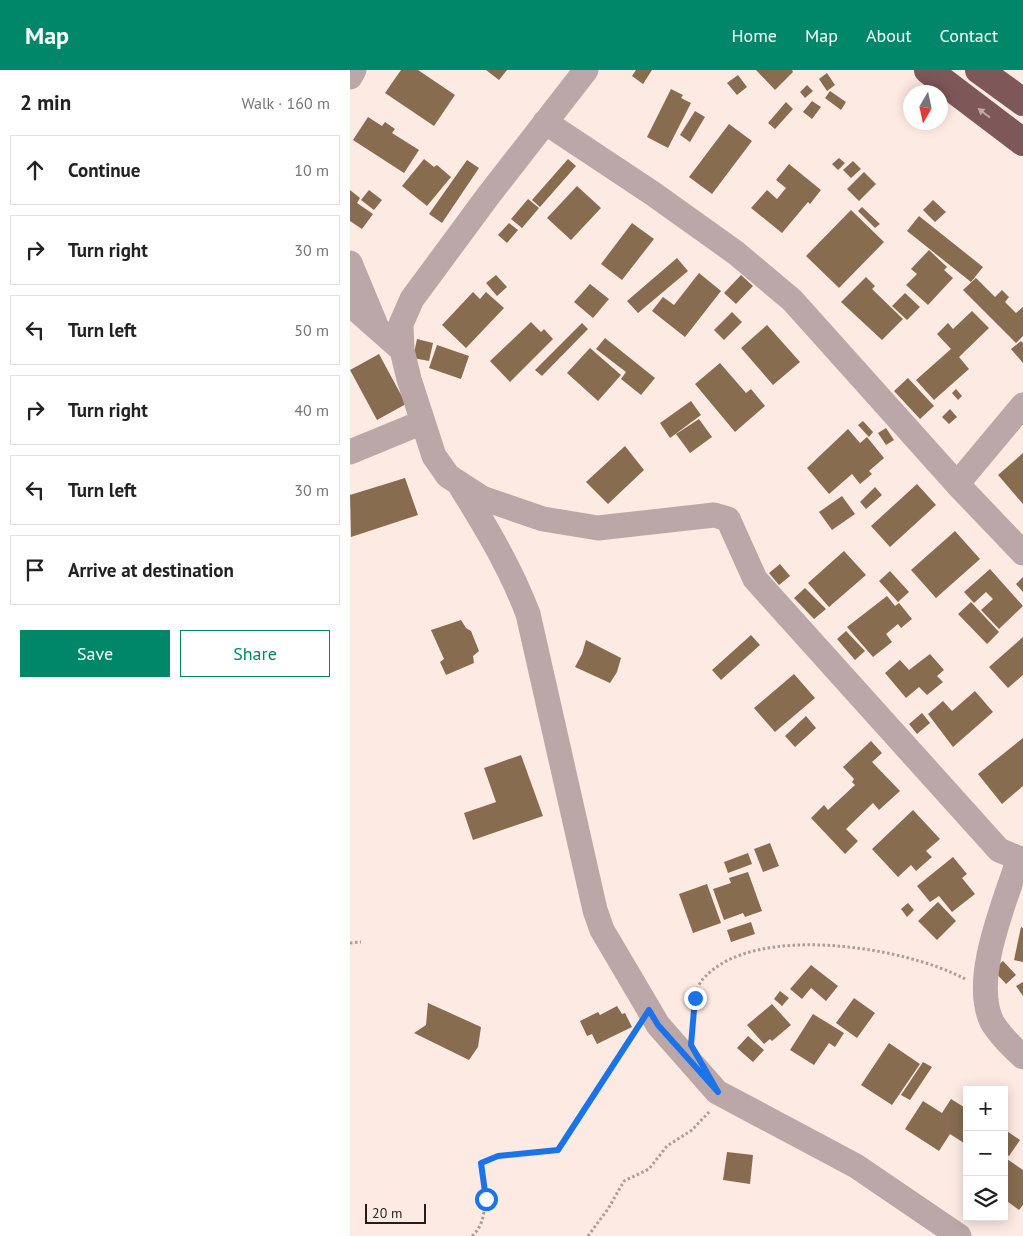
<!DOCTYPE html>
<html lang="en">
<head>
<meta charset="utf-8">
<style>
	body { margin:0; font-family:"PT Sans",sans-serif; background:#f6f6f6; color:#222 }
	.controls { position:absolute; right:15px; bottom:15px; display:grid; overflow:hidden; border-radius:0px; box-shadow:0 2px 12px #0003 }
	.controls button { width:45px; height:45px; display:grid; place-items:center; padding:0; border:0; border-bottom:1px solid #e0e0e0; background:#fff; color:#222; font:25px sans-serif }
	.compass { position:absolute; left:553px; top:15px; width:45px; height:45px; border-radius:50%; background:#fff; box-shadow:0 2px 12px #0003; rotate:189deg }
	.scale { position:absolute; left:15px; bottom:12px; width:61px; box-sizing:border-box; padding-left:5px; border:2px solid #241d1b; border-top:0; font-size:14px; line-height:18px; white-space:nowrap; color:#241d1b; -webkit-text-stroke:4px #fdeae3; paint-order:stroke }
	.stop { position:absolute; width:15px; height:15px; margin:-11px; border:4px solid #1a73e8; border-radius:50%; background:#fff }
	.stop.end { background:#1a73e8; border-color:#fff; box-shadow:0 1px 5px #0008 }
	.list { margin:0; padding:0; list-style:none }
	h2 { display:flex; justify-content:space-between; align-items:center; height:65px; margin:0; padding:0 20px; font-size:21px }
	h2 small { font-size:16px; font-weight:400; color:#767676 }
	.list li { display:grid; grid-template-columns:32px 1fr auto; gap:15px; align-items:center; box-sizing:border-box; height:70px; margin:0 10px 10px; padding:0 10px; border:1px solid #e0e0e0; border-radius:0px }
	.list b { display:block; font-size:19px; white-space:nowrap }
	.list em { font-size:16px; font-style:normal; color:#767676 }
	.actions { display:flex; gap:10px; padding:15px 20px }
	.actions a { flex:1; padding:11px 0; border:1px solid #008669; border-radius:0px; text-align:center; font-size:18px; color:#008669 }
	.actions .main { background:#008669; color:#fff }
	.icon { flex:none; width:28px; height:28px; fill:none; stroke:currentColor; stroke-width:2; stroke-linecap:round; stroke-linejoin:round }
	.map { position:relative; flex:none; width:673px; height:1166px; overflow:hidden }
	header { display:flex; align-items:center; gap:30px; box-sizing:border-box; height:70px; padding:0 25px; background:#008669; color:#fff }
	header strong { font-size:24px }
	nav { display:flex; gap:28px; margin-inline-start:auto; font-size:18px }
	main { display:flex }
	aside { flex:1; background:#fff }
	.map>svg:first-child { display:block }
	.building { fill:#876c50 }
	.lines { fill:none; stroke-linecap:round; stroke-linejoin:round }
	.path { stroke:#ac9d98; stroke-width:3; stroke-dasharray:2.5 2.5; stroke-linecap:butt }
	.minor { stroke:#bca7a8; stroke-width:25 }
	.highway { stroke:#7e5759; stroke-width:28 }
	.oneway { fill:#c4a8a5 }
	.route { stroke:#1a73e8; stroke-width:6 }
</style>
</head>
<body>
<header>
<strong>Map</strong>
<nav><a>Home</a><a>Map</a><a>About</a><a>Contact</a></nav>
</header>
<main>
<aside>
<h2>2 min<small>Walk · 160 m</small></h2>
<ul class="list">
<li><svg class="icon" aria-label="ahead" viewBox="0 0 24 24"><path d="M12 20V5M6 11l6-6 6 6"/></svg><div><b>Continue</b></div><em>10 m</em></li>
<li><svg class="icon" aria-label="right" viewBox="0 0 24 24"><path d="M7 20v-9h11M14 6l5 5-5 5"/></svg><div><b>Turn right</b></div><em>30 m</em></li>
<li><svg class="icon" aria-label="left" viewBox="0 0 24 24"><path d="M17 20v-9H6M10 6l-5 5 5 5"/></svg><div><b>Turn left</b></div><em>50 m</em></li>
<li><svg class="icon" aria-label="right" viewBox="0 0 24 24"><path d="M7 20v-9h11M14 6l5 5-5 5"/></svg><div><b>Turn right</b></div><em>40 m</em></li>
<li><svg class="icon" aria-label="left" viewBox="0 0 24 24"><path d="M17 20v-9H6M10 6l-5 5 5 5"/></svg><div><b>Turn left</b></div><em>30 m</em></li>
<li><svg class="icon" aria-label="arrive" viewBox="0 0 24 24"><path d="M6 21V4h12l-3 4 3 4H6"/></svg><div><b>Arrive at destination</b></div></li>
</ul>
<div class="actions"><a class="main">Save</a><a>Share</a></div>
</aside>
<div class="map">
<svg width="673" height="1166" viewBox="0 0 673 1166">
	<rect width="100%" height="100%" fill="#fdeae3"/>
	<path class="building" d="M51,0h17l37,25 -21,31 -49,-33z
		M136,0h21l-8,10z
		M286,0h16l-9,14 -11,-8z
		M406,0h36l1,2 -18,18z
		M477,3l8,12 -8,6 -8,-12z
		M388,5l9,12 -10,8 -10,-12z
		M457,15l6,6 -8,7 -5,-6z
		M321,19l12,6 -2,3 10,5 -23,45 -21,-11z
		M480,21l16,11 -5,8 -16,-12z
		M462,31l9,6 -9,12 -9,-7z
		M436,32l7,7 -18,20 -7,-6z
		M345,41l10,6 -15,25 -10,-7z
		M18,47l14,9 3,-4 10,7 -3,4 27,17 -15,23 -51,-33z
		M379,54l23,17 -40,53 -23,-17z
		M489,88l6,5 -7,7 -6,-6z
		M74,89l10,8 3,-2 14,12 -24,29 -25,-20z
		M218,89l8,7 -36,41 -8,-7z
		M117,90l12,8 -37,55 -13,-9z
		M503,91l8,8 -10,9 -8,-8z
		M439,94l32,26 -11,14 -2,-2 -26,31 -31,-25 16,-18 10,9 9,-11 -10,-8z
		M514,102l12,12 -17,17 -12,-12z
		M227,116l24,22 -30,32 -24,-22z
		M0,120l10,8 -3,5 16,11 -11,15 -12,-8z
		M19,120l13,10 -8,10 -13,-10z
		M178,129l11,9 -17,20 -11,-9z
		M583,130l13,12 -11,10 -12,-12z
		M512,137l18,17 -5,4 -17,-17z
		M501,140l33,32 -45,46 -33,-32z
		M569,146l64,51 -12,15 -64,-51z
		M159,153l9,7 -11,13 -9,-8z
		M282,153l22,16 -32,41 -21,-16z
		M579,180l18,17 -3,3 9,8 -25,27 -22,-20 11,-11 -6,-5z
		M327,188l11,13 -50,42 -11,-12z
		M349,203l22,18 -36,46 -33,-26 11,-14 11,8z
		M146,205l11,12 -10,9 -11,-13z
		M391,205l12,11 -17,18 -12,-11z
		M516,207l9,9 -3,3 31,30 -21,21 -41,-38z
		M626,208l19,19 7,-7 7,7 -4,5 11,11 7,-6v29l-7,7 -53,-53z
		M240,214l19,15 -16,19 -19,-16z
		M123,222l7,7 6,-7 18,16 -38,40 -24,-23z
		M555,223l15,14 -13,13 -15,-14z
		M622,241l17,17 -30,29 10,12 -35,31 -18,-20 35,-31 -14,-15 11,-11 5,6z
		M382,242l10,10 -18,18 -10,-10z
		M181,252l10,10 3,-3 9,10 -43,43 -20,-21z
		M232,253l6,6 -46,47 -7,-6z
		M417,255l33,37 -27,23 -32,-37z
		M255,268l50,40 -14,17 -20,-16 5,-7 -30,-23z
		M67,269l16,4 -4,18 -16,-3z
		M671,271l2,2v20l-12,-14z
		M87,275l32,11 -8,23 -32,-11z
		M240,278l31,27 -23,26 -31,-28z
		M29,284l27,50 -29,16 -27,-50z
		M370,293l26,30 5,-4 14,17 -30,26 -40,-48z
		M558,308l26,28 -14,13 -26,-28z
		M606,319l6,7 -4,4 -6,-7z
		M341,331l10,14 -31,23 -10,-15z
		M600,339l7,8 -8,7 -7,-7z
		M349,349l13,18 -22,16 -14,-19z
		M513,351l10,11 -4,5 -11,-12z
		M536,358l8,12 -8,5 -8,-12z
		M498,359l12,14 7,-6 17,21 -15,13 3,3 -12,10 -8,-10 -23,20 -22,-26z
		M275,376l19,24 -36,34 -22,-22z
		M673,383v51l-25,-29z
		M55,408l13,37 -67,22 -1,-42z
		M567,414l19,21 -46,42 -19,-21z
		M525,417l7,8 -16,14 -6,-7z
		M492,426l13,18 -23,16 -13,-18z
		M605,461l25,28 -44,39 -25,-28z
		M494,481l22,24 -37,32 -21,-24z
		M430,494l10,12 -11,9 -10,-12z
		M640,499l33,37 -24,23 -18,-19 12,-11 -7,-7 -12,11 -10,-11z
		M540,501l19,21 -11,10 -19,-21z
		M673,507v15l-7,-8z
		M455,518l21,21 -12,10 -20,-21z
		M537,526l8,10 4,-3 13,16 -11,9 -3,-4 -12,10 6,8 -19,15 -26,-30z
		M621,532l28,30 -12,12 -29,-30z
		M111,550l5,8 5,3 8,20 -6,5 1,7 -28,12 -6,-13 4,-3 -13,-29z
		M496,561l19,20 -10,9 -18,-21z
		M401,565l9,10 -39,35 -9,-10z
		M673,567v38l-15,13 -19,-21z
		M236,570l35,18 -4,14 -7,11 -35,-16 7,-13z
		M580,584l14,16 -7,6 6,6 -16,13 -8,-8 -13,11 -21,-25 15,-13 9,10z
		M444,604l21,24 -40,34 -21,-24z
		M625,621l18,21 -40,35 -25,-33 15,-13 9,10z
		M572,643l8,10 -13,11 -8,-10z
		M456,646l10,12 -21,19 -10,-11z
		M673,668v48l-21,18 -24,-30z
		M521,671l11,12 -10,9 28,29 -21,19 -6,-7 -27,26 12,12 -13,13 -34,-36 13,-13 4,5 27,-25 -3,-3 2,-3 -11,-12z
		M171,685l22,61 -70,24 -9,-27 32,-11 -12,-34z
		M563,740l27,29 -14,12 6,6 -16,14 -5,-6 -13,12 -26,-28z
		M420,773l9,23 -16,6 -9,-23z
		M398,783l4,11 -24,9 -4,-11z
		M603,787l14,17 -5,4 13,16 -23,18 -13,-16 -9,6 -13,-16z
		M398,802l14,39 -17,6 -2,-4 -19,7 -11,-31 18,-6 -2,-5z
		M357,814l14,39 -28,10 -14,-39z
		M588,832l18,19 -19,19 -19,-19z
		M558,833l6,7 -7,7 -6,-8z
		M401,852l4,12 -24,8 -4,-12z
		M671,857l2,1v34l-9,-2z
		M653,891l13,14 -10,9 -13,-14z
		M461,895l27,21 -12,15 -15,-13 -9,11 -12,-10z
		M673,912v14l-7,-10z
		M430,921l9,7 -7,8 -8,-7z
		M504,928l21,15 -18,25 -21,-15z
		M78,933l53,24 -3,20 -9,13 -55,-27 12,-8z
		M422,934l19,21 -19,16 -2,-2 -6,5 -17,-19z
		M267,936l5,8 3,-1 7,14 -35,17 -5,-10 -5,2 -7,-15 18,-9 2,3z
		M463,944l31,19 -9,14 -6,-4 -15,22 -24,-15z
		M398,966l16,14 -11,12 -16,-14z
		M539,973l31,21 -28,41 -31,-20z
		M573,992l9,5 -22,33 -9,-5z
		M601,1029l16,10v36l-17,-11 -11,17 -34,-22 18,-28 19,12z
		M654,1059l16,11 -11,16 -5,-3z
		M377,1082l26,3 -3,29 -27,-4z
		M654,1087l19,13v35l-4,5 -15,-11z"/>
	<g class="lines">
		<path class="path" d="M0,873l11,-1
			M343,959c1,-15 -1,-39 11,-51 50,-56 202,-31 261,1
			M122,1166c19,-16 12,-51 9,-73l17,-7 61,-6 77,-120
			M238,1166l20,-27 16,-28 25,-12 18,-23 25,-16 17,-18"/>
		<path class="minor" d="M236,0l-98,126 -76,103 -11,25 1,26 7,29 25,77 14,20 34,22 61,21 55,9 116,-13 14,4 27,60 244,271 24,10
			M0,7l4,-7
			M195,52l107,71 84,60 56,47 165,184 66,69
			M0,193l25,60
			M0,234l52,46
			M0,382l73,-30
			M607,414l66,-79
			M111,417c25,40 50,82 67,127l67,296 7,20 56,95 59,67 139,74 103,70
			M669,788c-14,44 -48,121 -27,164 7,12 21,26 31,35"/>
		<path class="highway" d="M578,0l95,72
			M629,0l44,32"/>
	</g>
	<defs><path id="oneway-solid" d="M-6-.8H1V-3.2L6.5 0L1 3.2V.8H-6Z" transform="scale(1.25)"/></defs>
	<use class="oneway" href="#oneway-solid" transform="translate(634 43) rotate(-143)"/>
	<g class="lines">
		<path class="route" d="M136,1129l-5,-36 17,-7 60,-6 91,-140 9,15 60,67 -27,-47 4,-47"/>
	</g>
</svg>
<div class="controls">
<button>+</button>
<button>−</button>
<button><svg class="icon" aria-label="layers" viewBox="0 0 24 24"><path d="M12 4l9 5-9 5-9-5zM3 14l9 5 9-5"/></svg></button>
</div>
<svg class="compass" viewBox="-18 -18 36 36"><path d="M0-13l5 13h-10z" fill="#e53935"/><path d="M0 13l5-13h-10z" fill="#767676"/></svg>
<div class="scale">20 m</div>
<div class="stop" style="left:136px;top:1129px"></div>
<div class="stop end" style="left:345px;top:928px"></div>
</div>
</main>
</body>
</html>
